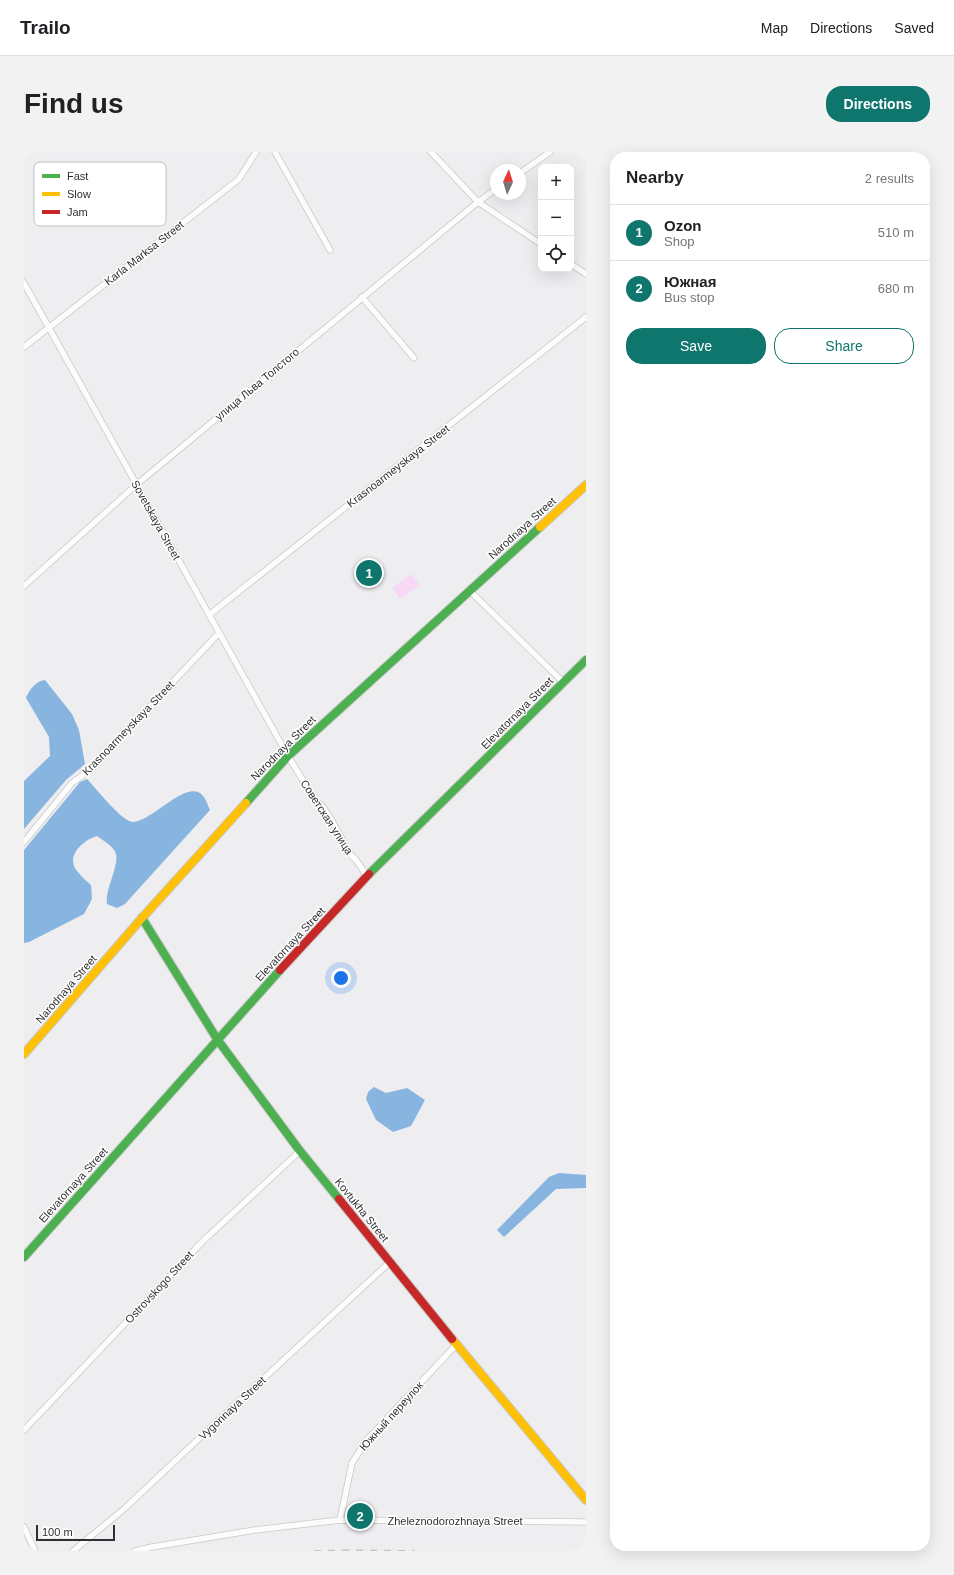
<!DOCTYPE html>
<html lang="en">
<head>
<meta charset="utf-8">
<style>
	body { margin:0; font-family:Arial,sans-serif; background:#f2f2f2; color:#202124 }
	.controls { position:absolute; right:12px; top:12px; display:grid; overflow:hidden; border-radius:8px; box-shadow:0 4px 16px #0002 }
	.controls button { width:36px; height:36px; display:grid; place-items:center; padding:0; border:0; border-bottom:1px solid #e0e0e0; background:#fff; color:#202124; font:20px sans-serif }
	.compass { position:absolute; left:466px; top:12px; width:36px; height:36px; border-radius:50%; background:#fff; box-shadow:0 4px 16px #0002; rotate:4deg }
	.scale { position:absolute; left:12px; bottom:10px; width:79px; box-sizing:border-box; padding-left:4px; border:2px solid #2f2f31; border-top:0; font-size:11px; line-height:14px; white-space:nowrap; color:#2f2f31; -webkit-text-stroke:3px #fff; paint-order:stroke }
	.you { position:absolute; left:317px; top:826px; width:14px; height:14px; margin:-10px; border:3px solid #fff; border-radius:50%; background:#1a73e8; box-shadow:0 0 0 6px #1a73e833 }
	.badge { display:grid; place-items:center; width:26px; height:26px; border-radius:50%; background:#0f766e; color:#fff; font-size:13px; font-weight:700 }
	.pin { position:absolute; translate:-50% -50%; border:2px solid #fff; box-shadow:0 1px 4px #0006 }
	.list { margin:0; padding:0; list-style:none }
	h2 { display:flex; justify-content:space-between; align-items:center; height:52px; margin:0; padding:0 16px; font-size:17px }
	h2 small { font-size:13px; font-weight:400; color:#757577 }
	.list li { display:grid; grid-template-columns:26px 1fr auto; gap:12px; align-items:center; box-sizing:border-box; height:56px; padding:0 16px; border-top:1px solid #e0e0e0 }
	.list b { display:block; font-size:15px; white-space:nowrap }
	.list p { margin:0; font-size:13px; white-space:nowrap; color:#757577 }
	.list em { font-size:13px; font-style:normal; color:#757577 }
	.actions { display:flex; gap:8px; padding:12px 16px }
	.actions a { flex:1; padding:9px 0; border:1px solid #0f766e; border-radius:16px; text-align:center; font-size:14px; color:#0f766e }
	.actions .main { background:#0f766e; color:#fff }
	.icon { flex:none; width:22px; height:22px; fill:none; stroke:currentColor; stroke-width:2; stroke-linecap:round; stroke-linejoin:round }
	.map { position:relative; flex:none; width:562px; height:1399px; overflow:hidden; border-radius:16px }
	header { display:flex; align-items:center; gap:24px; box-sizing:border-box; height:56px; padding:0 20px; background:#fff; border-bottom:1px solid #e0e0e0 }
	header strong { font-size:19px }
	nav { display:flex; gap:22px; margin-inline-start:auto; font-size:14px }
	.intro { display:flex; align-items:center; justify-content:space-between; box-sizing:border-box; height:96px; padding:0 24px }
	h1 { margin:0; font-size:28px }
	.button { padding:10px 18px; border-radius:16px; background:#0f766e; color:#fff; font-size:14px; font-weight:700 }
	main { display:flex; gap:24px; padding:0 24px }
	aside { flex:1; background:#fff; border-radius:16px; box-shadow:0 4px 16px #0002 }
	.map>svg:first-child { display:block }
	.green { fill:#f7d8f5 }
	.water { fill:#88b4e0 }
	.lines { fill:none; stroke-linecap:round; stroke-linejoin:round }
	.street-casing { stroke:#c8c8c9; stroke-width:7 }
	.fast-casing { stroke:#c8c8c9; stroke-width:10 }
	.slow-casing { stroke:#c8c8c9; stroke-width:10 }
	.jam-casing { stroke:#c8c8c9; stroke-width:10 }
	.street { stroke:#fcfcfd; stroke-width:5.5 }
	.fast { stroke:#4caf50; stroke-width:8 }
	.slow { stroke:#ffc107; stroke-width:8 }
	.jam { stroke:#c62828; stroke-width:8 }
	.rail { stroke:#c4c4c5; stroke-width:1.5; stroke-dasharray:7 7; stroke-linecap:butt }
	.labels { text-anchor:middle; stroke-width:3; stroke-linejoin:round; paint-order:stroke }
	.street-label { font-size:11px; fill:#2f2f31; stroke:#fff }
	.key { fill:#fff; stroke:#c1c1c1; stroke-width:1 }
	.key-label { font-size:11px; fill:#2f2f31 }
</style>
</head>
<body>
<header>
<strong>Trailo</strong>
<nav><a>Map</a><a>Directions</a><a>Saved</a></nav>
</header>
<div class="intro"><h1>Find us</h1><a class="button">Directions</a></div>
<main>
<div class="map">
<svg width="562" height="1399" viewBox="0 0 562 1399">
	<rect width="100%" height="100%" fill="#eeeef1"/>
	<path class="green" d="M387,422l9,11 -20,14 -8,-11z"/>
	<path class="water" d="M21,528l27,34 7,16 6,34 -19,16 -42,49v-48l26,-25 -1,-19 -23,-39c3,-8 10,-17 19,-18z
		M63,627c9,9 34,42 46,43 19,0 55,-45 70,-26 3,3 5,10 7,14l-85,94 -8,4 -10,-4c-3,-15 16,-44 7,-54 -4,-6 -12,-10 -17,-14 -14,4 -32,20 -20,35 4,5 9,10 14,14l1,14 -8,15 -55,28 -5,1v-93l56,-68z
		M350,935l12,6 21,-5 18,12 -14,26 -18,6 -17,-12 -10,-21 2,-7z
		M535,1021l27,2v13l-30,1 -52,48 -7,-7 52,-53z"/>
	<g class="lines">
		<defs>
			<path id="street" d="M251,0l55,98
				M407,0l47,50 63,42
				M496,21l30,-21
				M547,112l15,10
				M0,131l264,473 27,44 8,7 9,14 18,33 6,6 11,16
				M338,145l52,61
				M0,195l215,-168 17,-27
				M0,434l112,-101 342,-283 18,-13
				M446,439l94,92
				M185,463l377,-298
				M0,690l48,-59 19,-14 128,-136
				M0,1278l179,-189 97,-90
				M316,1368l12,-57 14,-22 90,-96
				M0,1375l11,24
				M49,1399l51,-42 101,-95 165,-152
				M111,1399l17,-4 103,-17 85,-10 246,2"/>
			<path id="fast" d="M222,651l42,-47 252,-229
				M345,722l217,-214
				M118,766l75,121 83,112 39,48
				M0,1105l256,-287"/>
			<path id="slow" d="M516,375l46,-42
				M0,902l118,-136 104,-115
				M428,1187l134,161"/>
			<path id="jam" d="M256,818l89,-96
				M315,1047l113,140"/>
		</defs>
		<use href="#street" class="street-casing"/>
		<use href="#fast" class="fast-casing"/>
		<use href="#slow" class="slow-casing"/>
		<use href="#jam" class="jam-casing"/>
		<use href="#street" class="street"/>
		<use href="#fast" class="fast"/>
		<use href="#slow" class="slow"/>
		<use href="#jam" class="jam"/>
		<path class="rail" d="M290,1399l37,-1 64,1"/>
	</g>
	<g class="labels">
		<g class="street-label">
			<text transform="translate(120 101) rotate(-38)" y="4">Karla Marksa Street</text>
			<text transform="translate(233 232) rotate(-40)" y="4">улица Льва Толстого</text>
			<text transform="translate(374 314) rotate(-38)" y="4">Krasnoarmeyskaya Street</text>
			<text transform="translate(132 368) rotate(61)" y="4">Sovetskaya Street</text>
			<text transform="translate(498 376) rotate(-42)" y="4">Narodnaya Street</text>
			<text transform="translate(493 561) rotate(-45)" y="4">Elevatornaya Street</text>
			<text transform="translate(104 576) rotate(-46)" y="4">Krasnoarmeyskaya Street</text>
			<text transform="translate(259 596) rotate(-45)" y="4">Narodnaya Street</text>
			<text transform="translate(303 665) rotate(57)" y="4">Советская улица</text>
			<text transform="translate(266 792) rotate(-47)" y="4">Elevatornaya Street</text>
			<text transform="translate(42 837) rotate(-49)" y="4">Narodnaya Street</text>
			<text transform="translate(49 1033) rotate(-48)" y="4">Elevatornaya Street</text>
			<text transform="translate(338 1058) rotate(51)" y="4">Kovtukha Street</text>
			<text transform="translate(135 1135) rotate(-47)" y="4">Ostrovskogo Street</text>
			<text transform="translate(208 1256) rotate(-43)" y="4">Vygonnaya Street</text>
			<text transform="translate(367 1264) rotate(-48)" y="4">Южный переулок</text>
			<text x="431" y="1373">Zheleznodorozhnaya Street</text>
		</g>
	</g>
	<rect x="10" y="10" width="132" height="64" rx="6" class="key"/>
	<rect x="18" y="22" width="18" height="4" fill="#4caf50"/>
	<rect x="18" y="40" width="18" height="4" fill="#ffc107"/>
	<rect x="18" y="58" width="18" height="4" fill="#c62828"/>
	<g class="key-label">
		<text x="43" y="28">Fast</text>
		<text x="43" y="46">Slow</text>
		<text x="43" y="64">Jam</text>
	</g>
</svg>
<div class="controls">
<button>+</button>
<button>−</button>
<button><svg class="icon" aria-label="locate" viewBox="0 0 24 24"><circle cx="12" cy="12" r="6"/><path d="M12 2v4M12 18v4M2 12h4M18 12h4"/></svg></button>
</div>
<svg class="compass" viewBox="-18 -18 36 36"><path d="M0-13l5 13h-10z" fill="#e53935"/><path d="M0 13l5-13h-10z" fill="#757577"/></svg>
<div class="scale">100 m</div>
<div class="you"></div>
<div class="pin badge" style="left:345px;top:421px">1</div>
<div class="pin badge" style="left:336px;top:1364px">2</div>
</div>
<aside>
<h2>Nearby<small>2 results</small></h2>
<ul class="list">
<li><span class="badge">1</span><div><b>Ozon</b><p>Shop</p></div><em>510 m</em></li>
<li><span class="badge">2</span><div><b>Южная</b><p>Bus stop</p></div><em>680 m</em></li>
</ul>
<div class="actions"><a class="main">Save</a><a>Share</a></div>
</aside>
</main>
</body>
</html>
